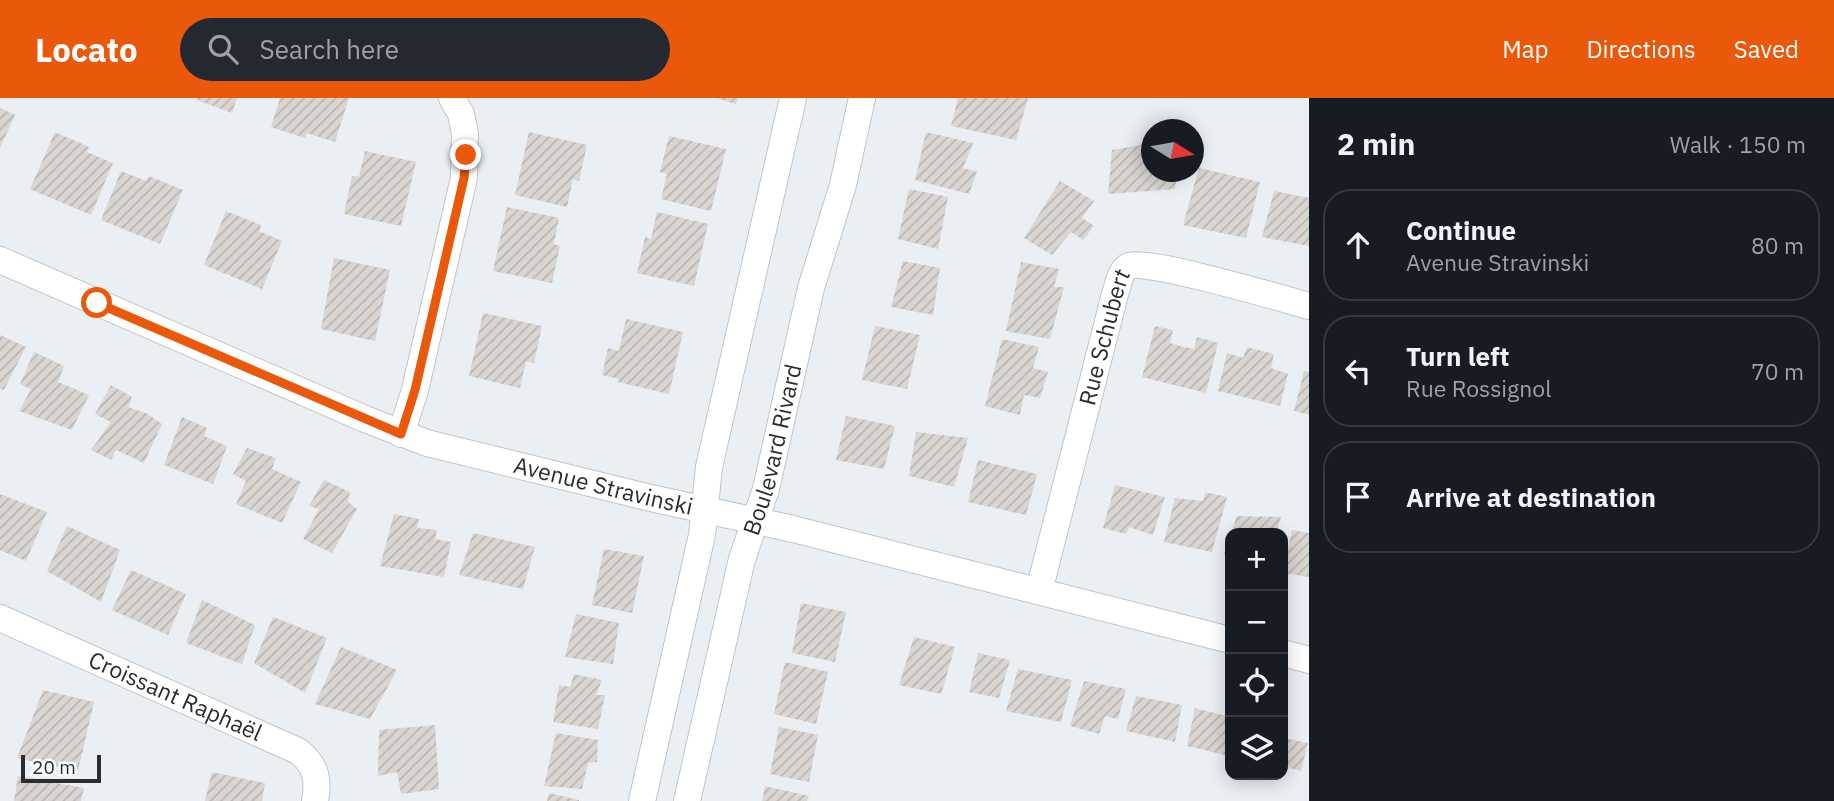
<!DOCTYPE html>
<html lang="en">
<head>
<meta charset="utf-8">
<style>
	body { margin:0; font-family:"IBM Plex Sans",sans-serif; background:#242831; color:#f1f3f6 }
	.controls { position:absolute; right:21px; bottom:21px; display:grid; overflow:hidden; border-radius:14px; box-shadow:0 4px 18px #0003 }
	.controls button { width:63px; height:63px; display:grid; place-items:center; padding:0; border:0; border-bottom:2px solid #363941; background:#171b24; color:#f1f3f6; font:35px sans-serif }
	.compass { position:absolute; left:1141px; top:21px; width:63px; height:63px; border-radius:50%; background:#171b24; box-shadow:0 4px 18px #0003; rotate:101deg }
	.scale { position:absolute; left:21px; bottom:18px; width:80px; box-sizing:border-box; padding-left:7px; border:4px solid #2a2c2e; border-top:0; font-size:19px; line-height:24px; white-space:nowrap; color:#2a2c2e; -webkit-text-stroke:5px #f8fcfe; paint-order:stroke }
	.stop { position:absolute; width:21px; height:21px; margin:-16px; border:5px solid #ea580c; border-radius:50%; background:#fff }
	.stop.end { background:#ea580c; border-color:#fff; box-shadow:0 2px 7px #0008 }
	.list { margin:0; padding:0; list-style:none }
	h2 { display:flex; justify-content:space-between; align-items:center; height:91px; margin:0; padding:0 28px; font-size:30px }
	h2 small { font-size:23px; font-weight:400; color:#9ea1a6 }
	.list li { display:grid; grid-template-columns:46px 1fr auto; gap:21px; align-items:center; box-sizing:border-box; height:112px; margin:0 14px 14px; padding:0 14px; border:2px solid #363941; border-radius:28px }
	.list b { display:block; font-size:26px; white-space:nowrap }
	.list p { margin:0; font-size:23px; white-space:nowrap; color:#9ea1a6 }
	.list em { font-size:23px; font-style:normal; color:#9ea1a6 }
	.icon { flex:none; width:38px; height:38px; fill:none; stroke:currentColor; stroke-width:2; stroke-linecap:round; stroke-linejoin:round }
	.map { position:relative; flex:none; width:1309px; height:703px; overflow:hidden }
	header { display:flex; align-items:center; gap:42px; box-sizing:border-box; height:98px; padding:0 35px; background:#ea580c; color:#fff }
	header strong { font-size:33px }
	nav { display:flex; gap:38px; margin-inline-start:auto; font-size:24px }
	.search { width:490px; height:63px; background:#242831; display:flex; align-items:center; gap:18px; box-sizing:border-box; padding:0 24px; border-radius:38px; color:#9ea1a6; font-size:26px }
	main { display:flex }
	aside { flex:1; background:#171b24 }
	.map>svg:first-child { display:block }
	.building { fill:url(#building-hatch) }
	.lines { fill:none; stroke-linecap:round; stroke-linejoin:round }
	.minor-casing { stroke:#c0c5c9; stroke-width:28 }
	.minor { stroke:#fff; stroke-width:26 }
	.route { stroke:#ea580c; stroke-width:9 }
	.labels { text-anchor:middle; stroke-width:5; stroke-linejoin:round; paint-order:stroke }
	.street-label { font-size:23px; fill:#2a2c2e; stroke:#f8fcfe }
</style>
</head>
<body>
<header>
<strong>Locato</strong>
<div class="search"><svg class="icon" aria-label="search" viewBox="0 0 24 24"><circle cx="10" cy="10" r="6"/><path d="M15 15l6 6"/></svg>Search here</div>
<nav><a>Map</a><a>Directions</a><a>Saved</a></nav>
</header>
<main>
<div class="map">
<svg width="1309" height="703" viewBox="0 0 1309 703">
	<defs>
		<pattern id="building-hatch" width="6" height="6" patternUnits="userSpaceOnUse" patternTransform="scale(1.75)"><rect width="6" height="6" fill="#d9d5d0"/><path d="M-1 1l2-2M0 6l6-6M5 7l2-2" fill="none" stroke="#bab7b3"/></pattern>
	</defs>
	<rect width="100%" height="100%" fill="#e9eff3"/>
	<path class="building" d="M198,0h39l-5,15 -35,-13z
		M280,0h69l-14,44 -28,-9 -2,5 -34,-11z
		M716,0h22l-2,6z
		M958,0h70l-12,42 -65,-14z
		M0,10l15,7 -15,33z
		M55,34l34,15 -2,5 26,11 -22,52 -61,-26z
		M529,34l58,13 -8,36 -6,-2 -6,28 -52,-12z
		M926,34l47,11 -10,25 14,4 -8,22 -54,-14z
		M669,38l57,13 -15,62 -50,-12 6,-25 -7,-2z
		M1152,45v29h25l-2,17 -67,5 4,-44z
		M365,53l51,11 -15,64 -57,-12 8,-38 7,1z
		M1199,70l61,14 -14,56 -63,-13z
		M121,73l25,10 3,-5 34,14 -23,54 -59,-24z
		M1060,83l34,20 -12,17 12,8 -11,14 -12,-8 -19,23 -28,-17z
		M909,91l39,8 -10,52 -40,-10z
		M1274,93l35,7v48l-47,-9z
		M507,109l52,11 -5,26 6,2 -8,37 -59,-12z
		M226,113l35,14 -2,6 23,10 -20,48 -58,-24z
		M657,114l51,12 -14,62 -57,-13 8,-36 6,2z
		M334,160l56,12 -15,71 -54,-12z
		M903,163l37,7 -7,47 -42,-8z
		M1021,164l38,7 -5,18h10l-14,52 -44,-8z
		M483,215l59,13 -8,37 -8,-2 -6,27 -51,-12z
		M626,221l57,13 -14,62 -51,-12 1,-3 -17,-4 6,-27 11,3z
		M875,228l45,9 -13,54 -45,-9z
		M1155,228l18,4 -3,13 10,3 14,3 3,-12 21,6 -12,50 -64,-16z
		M0,237l26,12 -22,43 -4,-1z
		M1002,241l37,8 -6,21 15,4 -8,26 -16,-3 -4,20 -35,-9z
		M1247,249l27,7 -3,14 17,6 -8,32 -62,-15 9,-38 16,5z
		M34,254l30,14 -6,16 31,13 -17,35 -53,-19 12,-22 -11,-5z
		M1304,273l5,1v43l-15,-4z
		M111,287l21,12 -4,10 18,6 16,11 -18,39 -28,-13 -5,10 -20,-10 20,-28 -16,-8z
		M846,318l49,10 -11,43 -48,-9z
		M182,319l25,11 -3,8 23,10 -14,38 -49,-19z
		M916,334l52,6 -14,49 -45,-11z
		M247,350l29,10 -4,11 29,13 -19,41 -46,-19 10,-23 -13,-7z
		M978,362l59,14 -11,41 -58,-13z
		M324,382l26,12 -2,10 9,7 -25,44 -29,-14 16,-30 -10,-3z
		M1115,387l50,12 -12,38 -24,-8 -3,7 -23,-6z
		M1205,394l22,5 -15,55 -48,-10 11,-44 28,3z
		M0,396l47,18 -21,49 -26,-11z
		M394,416l25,5 -2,9 20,2 -2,9 16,3 -7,35 -64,-11z
		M1237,418l44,1 -5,16h-45z
		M67,428l53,24 -19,52 -54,-31z
		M1292,432l17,3v44l-26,-4z
		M473,435l62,14 -12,42 -64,-14z
		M1230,438v18l-6,-1z
		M604,451l40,7 -12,57 -40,-8z
		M131,472l55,24 -18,41 -56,-25z
		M202,502l53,25 -13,39 -56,-21z
		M801,505l45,9 -11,50 -43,-9z
		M576,516l43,9 -6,41 -48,-7z
		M273,519l54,21 -22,55 -51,-30z
		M914,539l41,10 -14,47 -42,-9z
		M341,549l56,23 -27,49 -55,-15z
		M978,555l32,7 -11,38 -30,-6z
		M785,564l43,10 -12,52 -42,-10z
		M1018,571l54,11 -11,42 -55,-11z
		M574,576l28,6 -6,15h9l-7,34 -45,-7 6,-37 11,2z
		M1084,583l42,8 -8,30 -13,-3 -6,18 -29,-8z
		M43,592l51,12 -16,69 -61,-13z
		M1136,598l46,9 -7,37 -49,-11z
		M1195,610l35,9v39l-43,-10z
		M435,627l4,64 -38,5 -4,-22 -19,4 1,-46z
		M779,629l39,8 -9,47 -39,-8z
		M556,635l42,7 -1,22 -9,1 -6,26 -38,-3z
		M1283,640l25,5 -7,28 -18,-5z
		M212,674l53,11 -3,18h-57z
		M18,678l66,12 -3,13h-67z
		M765,688l44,10 -2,5h-45z
		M549,695l30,7v1h-32z"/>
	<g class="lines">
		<defs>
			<g id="minor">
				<path id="s1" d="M0,162l365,159 62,24 228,56 138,30 437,111"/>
				<path d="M401,336l14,-44 49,-212 1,-44 -4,-20 -9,-16"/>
				<path id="s2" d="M1039,493l76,-297c3,-8 5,-24 14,-28 15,-8 155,33 180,40"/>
				<path id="s3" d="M0,520l298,133c18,14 21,28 17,50"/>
				<path d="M1283,555l26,7"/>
				<path d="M642,703l60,-266 7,-68 84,-369"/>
				<path id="s4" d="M687,703l55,-242 24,-70 45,-201 32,-103 19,-87"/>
			</g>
		</defs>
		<use href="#minor" class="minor-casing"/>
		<use href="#minor" class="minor"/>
	</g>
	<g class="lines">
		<path class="route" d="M97,205l304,131 14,-44 49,-212 2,-23"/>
	</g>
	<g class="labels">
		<g class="street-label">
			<text dy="8" stroke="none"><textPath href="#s2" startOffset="262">Rue Schubert</textPath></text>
			<text dy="8" stroke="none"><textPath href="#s4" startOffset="362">Boulevard Rivard</textPath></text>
			<text dy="8" stroke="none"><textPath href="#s1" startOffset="646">Avenue Stravinski</textPath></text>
			<text dy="8" stroke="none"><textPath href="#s3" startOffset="192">Croissant Raphaël</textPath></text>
		</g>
	</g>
</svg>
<div class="controls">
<button>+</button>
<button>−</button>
<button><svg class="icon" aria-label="locate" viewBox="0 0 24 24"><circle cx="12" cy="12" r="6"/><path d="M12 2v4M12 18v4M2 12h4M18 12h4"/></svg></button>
<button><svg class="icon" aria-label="layers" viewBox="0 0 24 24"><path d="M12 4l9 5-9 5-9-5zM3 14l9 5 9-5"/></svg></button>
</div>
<svg class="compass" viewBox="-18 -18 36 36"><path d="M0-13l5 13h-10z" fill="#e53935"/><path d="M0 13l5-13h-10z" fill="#9ea1a6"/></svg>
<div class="scale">20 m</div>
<div class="stop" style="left:97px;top:205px"></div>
<div class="stop end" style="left:466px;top:57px"></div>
</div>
<aside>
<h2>2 min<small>Walk · 150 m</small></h2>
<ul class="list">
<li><svg class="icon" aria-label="ahead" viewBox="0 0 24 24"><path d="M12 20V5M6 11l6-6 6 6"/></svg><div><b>Continue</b><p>Avenue Stravinski</p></div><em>80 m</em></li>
<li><svg class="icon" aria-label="left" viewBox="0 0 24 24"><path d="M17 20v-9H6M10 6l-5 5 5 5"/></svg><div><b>Turn left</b><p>Rue Rossignol</p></div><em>70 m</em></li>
<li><svg class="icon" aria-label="arrive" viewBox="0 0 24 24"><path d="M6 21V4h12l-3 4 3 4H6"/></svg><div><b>Arrive at destination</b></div></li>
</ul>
</aside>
</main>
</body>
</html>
